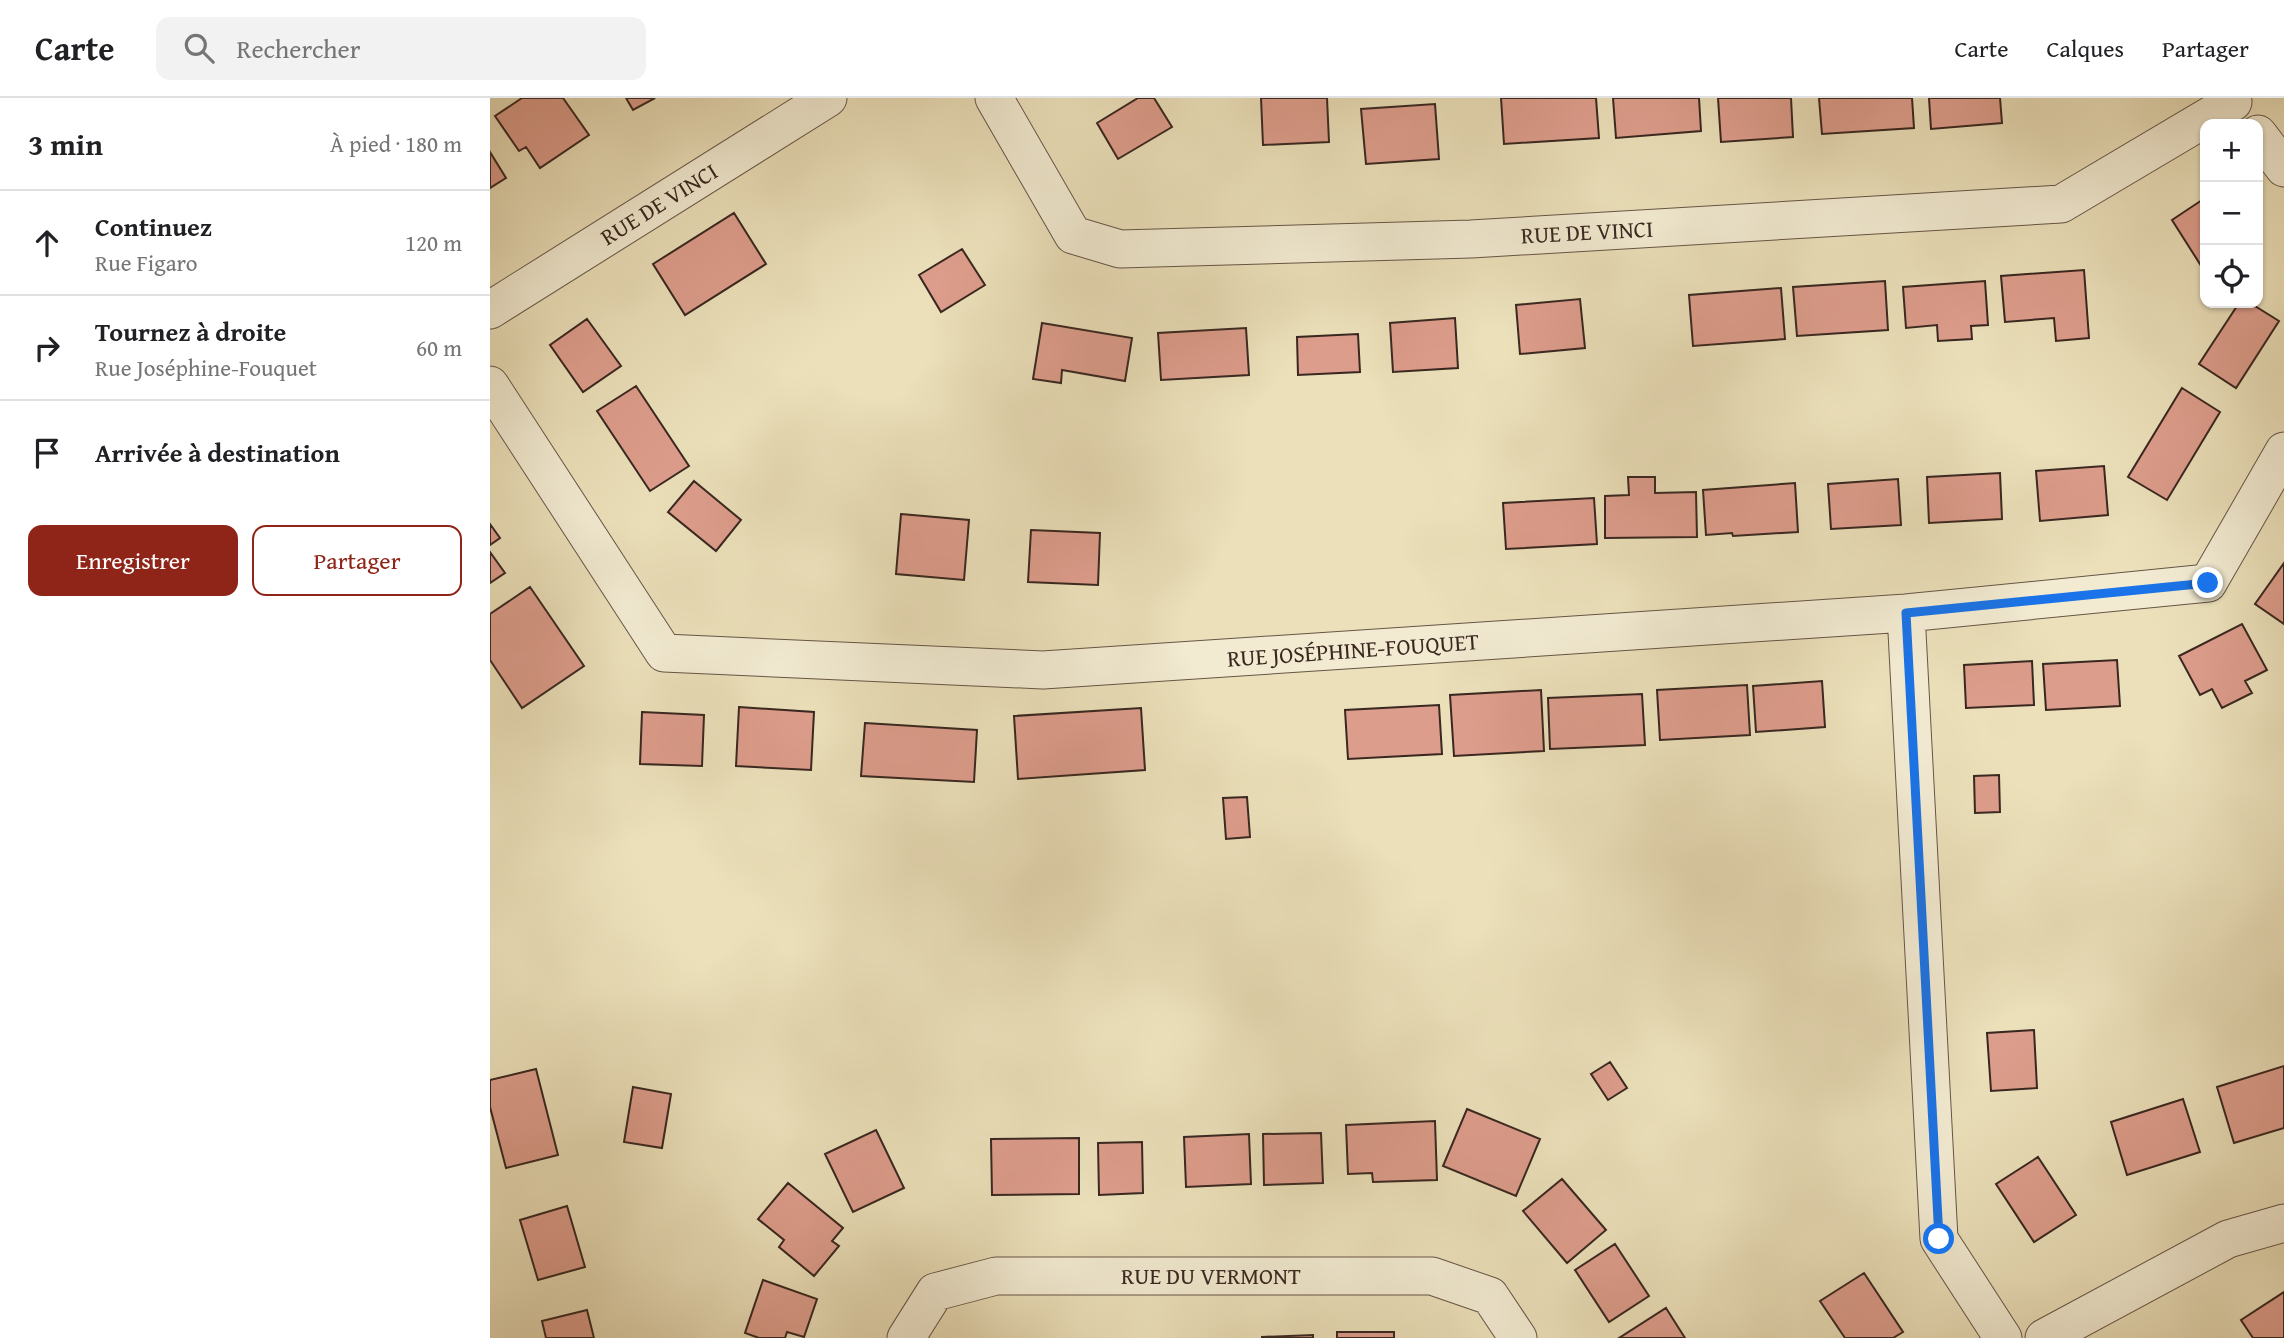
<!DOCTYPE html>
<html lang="fr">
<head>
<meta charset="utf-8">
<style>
	body { margin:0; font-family:"Gentium Book Plus",serif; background:#f2f2f2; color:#202124 }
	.controls { position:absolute; right:21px; top:21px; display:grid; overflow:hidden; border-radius:14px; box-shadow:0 2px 5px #0004 }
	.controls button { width:63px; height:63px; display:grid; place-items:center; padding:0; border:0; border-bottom:2px solid #e0e0e0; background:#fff; color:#202124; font:35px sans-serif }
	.stop { position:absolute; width:21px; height:21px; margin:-16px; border:5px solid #1a73e8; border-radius:50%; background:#fff }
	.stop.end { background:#1a73e8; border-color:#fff; box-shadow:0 2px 7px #0008 }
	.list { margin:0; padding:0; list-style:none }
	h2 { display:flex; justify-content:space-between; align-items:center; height:91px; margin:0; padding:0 28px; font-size:30px }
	h2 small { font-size:23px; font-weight:400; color:#757577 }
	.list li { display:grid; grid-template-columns:46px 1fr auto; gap:21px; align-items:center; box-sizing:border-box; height:105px; padding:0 28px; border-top:2px solid #e0e0e0 }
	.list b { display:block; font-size:26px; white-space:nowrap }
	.list p { margin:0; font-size:23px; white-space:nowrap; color:#757577 }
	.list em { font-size:23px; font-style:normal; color:#757577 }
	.actions { display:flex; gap:14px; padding:21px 28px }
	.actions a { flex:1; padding:16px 0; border:2px solid #8f2418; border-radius:14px; text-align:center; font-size:24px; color:#8f2418 }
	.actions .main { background:#8f2418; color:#fff }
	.icon { flex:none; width:38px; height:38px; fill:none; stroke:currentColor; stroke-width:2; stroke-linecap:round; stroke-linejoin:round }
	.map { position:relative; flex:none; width:1794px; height:1240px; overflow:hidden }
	header { display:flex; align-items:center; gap:42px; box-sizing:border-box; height:98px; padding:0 35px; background:#fff; border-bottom:2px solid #e0e0e0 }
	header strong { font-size:33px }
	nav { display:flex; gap:38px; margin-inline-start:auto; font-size:24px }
	.search { width:490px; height:63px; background:#f2f2f2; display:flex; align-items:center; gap:18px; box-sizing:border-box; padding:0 24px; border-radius:14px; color:#757577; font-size:26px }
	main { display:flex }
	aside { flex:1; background:#fff }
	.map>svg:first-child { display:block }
	.building { fill:#dd9d8c; stroke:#392720; stroke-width:2 }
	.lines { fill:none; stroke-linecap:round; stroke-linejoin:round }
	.minor-casing { stroke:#665546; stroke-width:39 }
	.minor { stroke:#f2ebd2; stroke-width:37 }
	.route { stroke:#1a73e8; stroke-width:9 }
	.labels { text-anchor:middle; stroke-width:5; stroke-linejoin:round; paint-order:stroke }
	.street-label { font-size:23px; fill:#392720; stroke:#f2ebd2 }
</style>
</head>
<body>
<header>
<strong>Carte</strong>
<div class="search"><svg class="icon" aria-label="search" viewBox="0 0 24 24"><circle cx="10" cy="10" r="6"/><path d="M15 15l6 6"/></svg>Rechercher</div>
<nav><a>Carte</a><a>Calques</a><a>Partager</a></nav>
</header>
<main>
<aside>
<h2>3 min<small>À pied · 180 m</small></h2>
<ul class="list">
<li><svg class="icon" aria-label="ahead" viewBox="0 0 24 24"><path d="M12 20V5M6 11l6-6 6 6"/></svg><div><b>Continuez</b><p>Rue Figaro</p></div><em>120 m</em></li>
<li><svg class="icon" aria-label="right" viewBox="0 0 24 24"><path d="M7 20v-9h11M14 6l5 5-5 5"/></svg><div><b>Tournez à droite</b><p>Rue Joséphine-Fouquet</p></div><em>60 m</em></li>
<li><svg class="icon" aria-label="arrive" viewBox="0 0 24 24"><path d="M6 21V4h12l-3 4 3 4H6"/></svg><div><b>Arrivée à destination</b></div></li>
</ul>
<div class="actions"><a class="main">Enregistrer</a><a>Partager</a></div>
</aside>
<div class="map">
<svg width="1794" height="1240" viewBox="0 0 1794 1240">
	<rect width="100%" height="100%" fill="#ebe0ba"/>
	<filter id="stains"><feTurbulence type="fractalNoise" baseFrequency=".00286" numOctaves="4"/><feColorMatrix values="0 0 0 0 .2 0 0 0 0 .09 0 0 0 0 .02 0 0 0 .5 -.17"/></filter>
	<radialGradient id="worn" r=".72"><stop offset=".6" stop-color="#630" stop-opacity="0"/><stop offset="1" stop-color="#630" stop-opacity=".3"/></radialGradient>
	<path class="building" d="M32,0h41l26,37 -49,33 -14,-21 -7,4 -24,-35z
		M136,0h29l-22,12z
		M648,0h16l18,29 -54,32 -21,-36z
		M771,0h66l2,44 -66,3z
		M1011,0h95l3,40 -95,6z
		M1123,0h86l2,33 -85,7z
		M1228,0h73l2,39 -72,5z
		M1329,0h93l2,30 -92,6z
		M1439,0h71l2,25 -71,6z
		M945,6l4,55 -73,5 -5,-55z
		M0,54l16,26 -16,10z
		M1715,100v74l-33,-52z
		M244,115l32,51 -81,51 -32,-51z
		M472,151l23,36 -44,27 -22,-37z
		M1594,172l5,68 -33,3 -2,-23 -49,4 -4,-46z
		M1395,183l3,49 -91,6 -4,-49z
		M1495,183l3,44 -17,1 1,13 -34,2 -1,-16 -31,3 -3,-41z
		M1291,190l4,51 -92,7 -4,-51z
		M1090,201l5,49 -65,6 -4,-49z
		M1749,205h11l29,18 -43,67 -37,-24z
		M965,220l3,50 -65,4 -3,-49z
		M97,221l34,47 -38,26 -33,-47z
		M552,225l90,15 -7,43 -63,-11 -1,13 -28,-4z
		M756,230l3,47 -88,5 -3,-47z
		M868,236l2,38 -62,3 -1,-38z
		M146,288l53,80 -39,25 -53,-80z
		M1692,290l38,24 -53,88 -39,-23z
		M1614,368l4,49 -68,6 -4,-50z
		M1510,375l2,46 -73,4 -2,-46z
		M1138,379h27v16l41,-1 1,45 -92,1v-42l24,-1z
		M1408,381l3,46 -70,4 -3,-45z
		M204,383l47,39 -25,31 -48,-39z
		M1305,385l3,49 -65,4 -1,-3 -26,2 -3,-45z
		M1104,400l3,46 -91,5 -3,-46z
		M411,416l68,6 -5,60 -68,-6z
		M0,426l10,14 -10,7z
		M541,432l69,3 -2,52 -70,-3z
		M0,454l15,21 -15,10z
		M1794,465v61l-29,-20z
		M40,489l54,79 -62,42 -32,-48v-46z
		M1752,526l25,46 -22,11 7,12 -30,15 -10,-19 -12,6 -21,-39z
		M1627,562l3,46 -74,4 -3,-46z
		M1542,563l2,44 -68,3 -2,-43z
		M1332,583l3,46 -69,5 -3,-46z
		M1257,587l3,50 -90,5 -3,-50z
		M1051,592l3,61 -90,5 -4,-61z
		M1152,596l3,51 -95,4 -2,-51z
		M949,607l3,49 -94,5 -3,-49z
		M249,609l75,5 -3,58 -75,-4z
		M651,610l4,62 -127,9 -4,-63z
		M152,614l62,3 -2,51 -62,-2z
		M375,625l112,7 -3,52 -113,-6z
		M1509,677l1,37 -25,1 -1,-37z
		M757,699l3,40 -24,2 -3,-41z
		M1544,932l3,58 -46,3 -4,-58z
		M1120,964l17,26 -19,12 -17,-26z
		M1794,968v62l-50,15 -17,-56z
		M46,971l22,86 -52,13 -16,-61v-27z
		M143,989l38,7 -9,54 -38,-6z
		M1693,1001l17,53 -73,23 -16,-53z
		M977,1011l73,30 -24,57 -73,-30z
		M945,1023l2,59 -64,2 -1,-9 -24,1 -2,-49z
		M386,1032l28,58 -51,24 -28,-58z
		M831,1035l2,50 -59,2 -1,-51z
		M759,1036l2,50 -65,3 -2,-50z
		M589,1040v56l-87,1 -1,-56z
		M652,1044l1,51 -44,2 -1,-52z
		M1548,1059l38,58 -42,27 -38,-58z
		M1072,1081l44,51 -39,33 -44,-52z
		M298,1085l55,45 -11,13 7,5 -25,30 -35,-29 5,-7 -26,-21z
		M77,1108l18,61 -47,13 -18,-60z
		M1125,1146l34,52 -40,26 -34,-52z
		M1374,1175l39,59 -10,6h-48l-25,-37z
		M273,1182l54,19 -13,38 -17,-5 -2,6h-26l-14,-5z
		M1794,1194v46h-31l-12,-18z
		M1176,1210l19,30h-66z
		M97,1212l7,28h-48l-4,-17z
		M847,1234h57v6h-57z
		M823,1237v3h-51v-1z"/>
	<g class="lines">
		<defs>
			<path id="minor" d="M504,0l79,137 47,14 351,-10 590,-35 172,-102
				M1768,36l26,34
				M0,212l338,-212
				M0,287l174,268 379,17 863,-57 302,-30 76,-132
				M1416,515l33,626 64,99
				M416,1240l29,-46 61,-16h436l58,20 28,42
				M1554,1240l184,-99 56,-16"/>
		</defs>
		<use href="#minor" class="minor-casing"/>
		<use href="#minor" class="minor"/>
	</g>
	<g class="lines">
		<path class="route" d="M1449,1141l-33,-626 302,-30"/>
	</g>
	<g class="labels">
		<g class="street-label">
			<text transform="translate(169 106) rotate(-32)" y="8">RUE DE VINCI</text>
			<text transform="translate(1097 134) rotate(-3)" y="8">RUE DE VINCI</text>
			<text transform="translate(863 552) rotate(-4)" y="8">RUE JOSÉPHINE-FOUQUET</text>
			<text x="721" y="1186">RUE DU VERMONT</text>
		</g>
	</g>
	<rect width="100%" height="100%" filter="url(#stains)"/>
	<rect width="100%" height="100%" fill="url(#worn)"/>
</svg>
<div class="controls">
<button>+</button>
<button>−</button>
<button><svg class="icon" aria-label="locate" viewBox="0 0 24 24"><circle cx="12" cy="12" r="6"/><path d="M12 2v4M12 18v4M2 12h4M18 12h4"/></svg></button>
</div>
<div class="stop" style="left:1449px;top:1141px"></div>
<div class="stop end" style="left:1718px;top:485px"></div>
</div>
</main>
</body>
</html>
